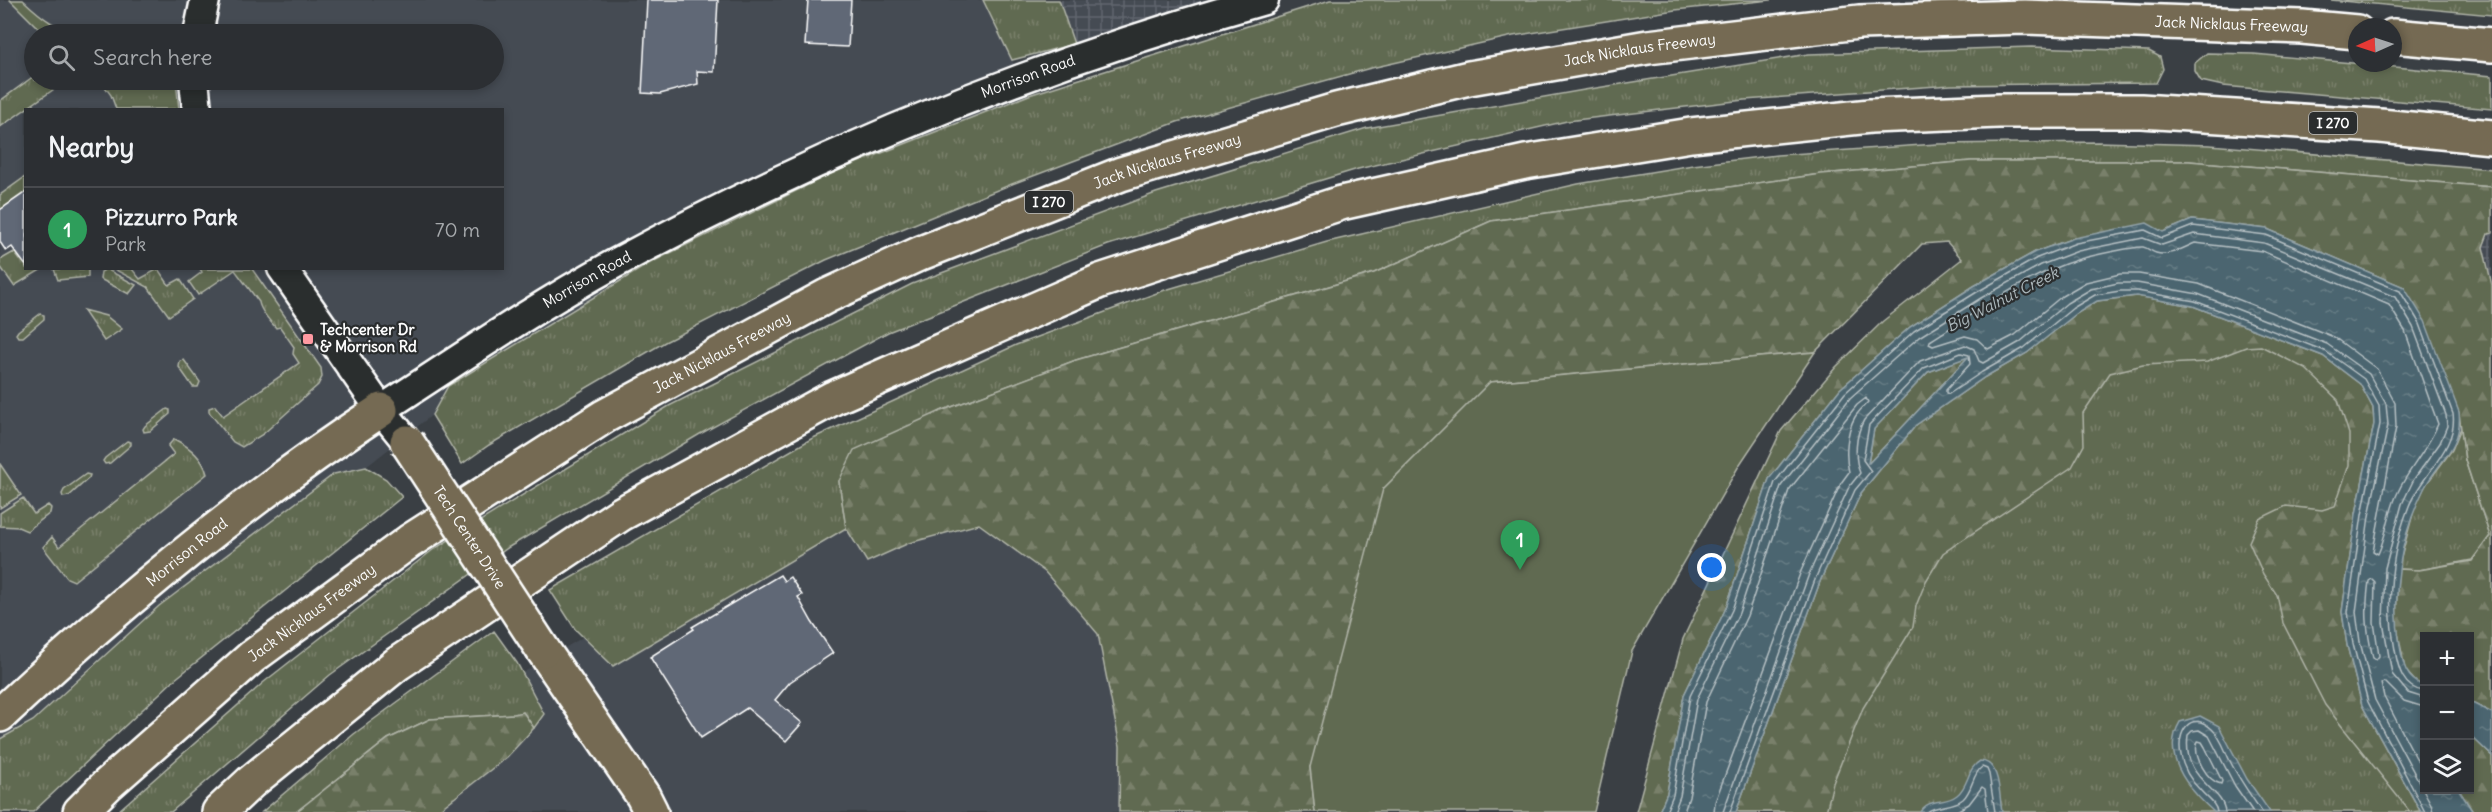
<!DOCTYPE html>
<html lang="en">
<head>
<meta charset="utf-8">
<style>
	body { margin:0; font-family:Delius,sans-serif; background:#383b3f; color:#f1f3f6 }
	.controls { position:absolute; right:18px; bottom:18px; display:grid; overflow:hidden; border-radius:0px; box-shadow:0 3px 9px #0003 }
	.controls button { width:54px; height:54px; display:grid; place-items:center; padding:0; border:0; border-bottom:2px solid #484a4e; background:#2c2f33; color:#f1f3f6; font:30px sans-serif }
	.compass { position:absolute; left:2348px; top:18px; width:54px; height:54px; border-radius:50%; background:#2c2f33; box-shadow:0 3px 9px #0003; rotate:267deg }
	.you { position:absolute; left:1712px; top:568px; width:21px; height:21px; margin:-15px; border:4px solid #fff; border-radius:50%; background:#1a73e8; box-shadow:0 0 0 9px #1a73e833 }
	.badge { display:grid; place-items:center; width:39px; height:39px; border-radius:50%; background:#ff9aa2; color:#fff; font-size:20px; font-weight:700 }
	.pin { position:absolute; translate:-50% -50px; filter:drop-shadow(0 2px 3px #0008) }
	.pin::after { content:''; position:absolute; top:32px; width:21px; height:18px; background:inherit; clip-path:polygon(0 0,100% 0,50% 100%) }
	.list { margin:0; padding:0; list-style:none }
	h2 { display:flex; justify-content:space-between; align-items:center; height:78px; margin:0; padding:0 24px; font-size:26px }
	h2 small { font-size:20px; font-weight:400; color:#a6a9ac }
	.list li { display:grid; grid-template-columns:39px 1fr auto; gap:18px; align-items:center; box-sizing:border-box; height:84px; padding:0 24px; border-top:2px solid #484a4e }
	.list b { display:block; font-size:22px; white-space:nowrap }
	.list p { margin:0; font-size:20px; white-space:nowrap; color:#a6a9ac }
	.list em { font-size:20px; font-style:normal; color:#a6a9ac }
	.icon { flex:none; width:33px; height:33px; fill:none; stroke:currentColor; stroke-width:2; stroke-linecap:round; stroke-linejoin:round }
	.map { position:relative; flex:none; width:2492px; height:812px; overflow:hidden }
	.search { position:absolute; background:#2c2f33; box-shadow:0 3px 9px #0003; left:24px; top:24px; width:480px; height:66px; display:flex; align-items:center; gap:15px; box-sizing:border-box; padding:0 21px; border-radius:33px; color:#a6a9ac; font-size:22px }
	.panel { position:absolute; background:#2c2f33; box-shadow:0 3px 9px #0003; left:24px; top:108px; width:480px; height:162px; border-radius:0px }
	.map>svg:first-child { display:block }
	.built { fill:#454b53; fill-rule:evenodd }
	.industrial { fill:url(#industrial-grid) }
	.grass { fill:url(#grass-tufts); stroke:#b0b4a8; stroke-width:1.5 }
	.forest { fill:url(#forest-firs); stroke:#b0b4a8; stroke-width:1.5 }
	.green { fill:#616a51; stroke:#b0b4a8; stroke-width:1.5 }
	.water { fill:url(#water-ripples); stroke:#93a3a9; stroke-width:1.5; fill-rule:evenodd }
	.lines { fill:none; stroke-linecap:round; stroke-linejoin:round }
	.shore { stroke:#b7c1c5; stroke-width:1.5 }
	.building { fill:#606876; stroke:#fff; stroke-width:1.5 }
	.minor-casing { stroke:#fff; stroke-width:33 }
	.major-casing { stroke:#fff; stroke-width:38 }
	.highway-casing { stroke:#fff; stroke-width:38 }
	.minor { stroke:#2a2d2e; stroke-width:28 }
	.major { stroke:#746b52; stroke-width:33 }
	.highway { stroke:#746b52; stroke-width:33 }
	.major-bridge-casing { stroke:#fff; stroke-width:38; stroke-linecap:butt }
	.major-bridge { stroke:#746b52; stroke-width:33 }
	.poi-dot { fill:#ff9aa2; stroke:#2a2d2e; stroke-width:2 }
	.labels { text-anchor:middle; stroke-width:4.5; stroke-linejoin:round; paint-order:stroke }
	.shield { fill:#2a2d2e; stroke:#bfc0c0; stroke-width:1.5 }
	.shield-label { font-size:14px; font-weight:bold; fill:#fff }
	.street-label { font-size:15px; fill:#fff; stroke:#2a2d2e }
	.poi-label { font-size:15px; font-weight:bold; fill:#fff; stroke:#2a2d2e; text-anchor:start }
	.water-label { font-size:16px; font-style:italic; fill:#aebabe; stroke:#2a2d2e }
</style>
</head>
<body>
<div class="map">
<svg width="2492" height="812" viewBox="0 0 2492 812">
	<defs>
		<pattern id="industrial-grid" width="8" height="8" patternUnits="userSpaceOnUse" patternTransform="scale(1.5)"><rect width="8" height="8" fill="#454b53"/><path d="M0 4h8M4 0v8" fill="none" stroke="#61666d"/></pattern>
		<pattern id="grass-tufts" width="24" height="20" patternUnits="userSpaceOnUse" patternTransform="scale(1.5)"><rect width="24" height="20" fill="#616a51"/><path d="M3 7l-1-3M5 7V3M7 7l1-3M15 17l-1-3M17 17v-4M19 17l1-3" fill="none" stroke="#79806b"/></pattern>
		<pattern id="forest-firs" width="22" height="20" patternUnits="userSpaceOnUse" patternTransform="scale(1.5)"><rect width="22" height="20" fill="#616a51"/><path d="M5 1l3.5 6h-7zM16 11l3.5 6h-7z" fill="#79806b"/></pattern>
		<pattern id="water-ripples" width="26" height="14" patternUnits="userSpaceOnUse" patternTransform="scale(1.5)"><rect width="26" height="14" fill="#4b656f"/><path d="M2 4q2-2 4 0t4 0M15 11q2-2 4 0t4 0" fill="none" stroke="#667c85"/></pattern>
	</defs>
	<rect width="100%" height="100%" fill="#3a3f44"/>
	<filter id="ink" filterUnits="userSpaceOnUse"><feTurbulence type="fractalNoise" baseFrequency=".0167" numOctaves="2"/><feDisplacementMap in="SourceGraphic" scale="12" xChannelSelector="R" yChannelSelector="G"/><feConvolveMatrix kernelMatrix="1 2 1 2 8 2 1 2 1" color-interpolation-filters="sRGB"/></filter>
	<g filter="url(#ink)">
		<path class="built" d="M0,0h983l46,95 -193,76 -186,92 -202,123 -16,29 -66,52 -32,7 -175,132 -126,115 -33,18zM34,34h460v46h-460zM26,110h476v158h-476z
			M1175,368l-16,444h-822l91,-83 368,-218z"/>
		<path class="industrial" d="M1059,0h148l-133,44z
			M2492,233v52l-9,-39 5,-12z"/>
		<path class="grass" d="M10,0h13c18,17 35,31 60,34h-39z
			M983,0h76l15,44 -62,16z
			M1330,0h441l-96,10 -162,26 -146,33 -190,53 -165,62 -186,76 -161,82 -176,103 -27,19 -30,-49 16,-29 202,-123 186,-92 193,-76z
			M2331,0h161v15z
			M2031,47l118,4 11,6 3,12 -7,14 -205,2 -207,15 -177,21 -209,48 -250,76 -220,87 -188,102 -191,113 -179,128 -159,137h-54l147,-130 170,-133 235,-143 243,-122 244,-91 211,-65 217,-38 225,-36z
			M2207,53l47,1 238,22v33l-269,-23 -22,-5 -6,-10v-8z
			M34,76v4h33l-67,47v-26z
			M100,80h76l3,29h-63l-5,-14z
			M2098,142l112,3 282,24v18l-303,-26h-218l-150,13 -330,47 -117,52 -298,87 -135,51 -102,70 7,47 -233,138 -38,-37 -25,-39 261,-151 205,-94 149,-55 162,-48 251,-58 115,-19 84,-10 160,-11z
			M25,177v15l-25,18v-15z
			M14,252l6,8 5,-4 1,12 16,1 -28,17 -14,-20v-6z
			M88,269v8l-30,3 -4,-11z
			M106,269l30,16 -7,9 -29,-15 1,-7z
			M114,269h18l8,10 18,-10 11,16 11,-6 13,20 -24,17 -21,-29z
			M200,269h52l69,99 1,9 -4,8 -55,49 -21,13 -9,-5 -24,-30v-4l6,-2 8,10 76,-53 -6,-9 1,-7 -14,-20 -4,1c-6,-7 -16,-17 -17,-26l-24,-32 -37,25 -9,-13 13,-10z
			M2223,279l148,124 -40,218 99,191h-690l186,-451z
			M83,310l23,6 16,13 -18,12z
			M40,314l4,1v4l-21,18h-5l-2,-3 2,-3z
			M184,360l16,22 -2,5h-5l-14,-20 1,-6z
			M167,409l3,1v4l-20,17 -6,1 -1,-3 2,-3z
			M2461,428l4,32 25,76 -18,24 -53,10 -21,-1 16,-59 11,-24 27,-36z
			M174,439c16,8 29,19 33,35l-133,107 -7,-3 -24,-31 9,-10 7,10 115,-93 -6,-8z
			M127,441l4,1v3l-21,18 -5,1 -2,-3 2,-3z
			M0,464l21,31 -21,13z
			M366,467l20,12 16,18 -228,183 -141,132h-33v-73l33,-18 126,-115 175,-132z
			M86,474l4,1 -1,3 -20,18 -6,1 -1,-3 2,-4z
			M23,498l11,16 14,-9 3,3 -1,5 -23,18 -9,-4 -18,-1v-13z
			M494,631l23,32 27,51 -10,14 -11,-16 -9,2 -84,5 -42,20 -92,73h-34l92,-78z"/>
		<path class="forest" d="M1971,161h218l303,26v46l-4,1 -5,13 9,38v428l-22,-11v-66h-46v50l-8,-4 -11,-12 -9,-48 2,-53 21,1 53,-9 18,-25 -25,-76 -6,-47 -55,-126 -137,-58 -75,-9 -29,12 -89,6 -39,14 -61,34 -64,41 -70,62 -71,90 -43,129 -42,87 -17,98 -8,19h-23l47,-173 98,-208 55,-64 47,-46 79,-62 -15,-17 -25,2 -107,108 -325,30 -180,385 5,45h-196l1,-66 -22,-112 -53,-62 -66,-48 -70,19 -42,19 -21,-34 -7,-47 15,-31 87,-39 135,-51 298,-87 117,-52 330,-47z
			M2137,296l56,10 130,50 37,28 13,24 1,16 -18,90 -14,98 5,33 15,60 58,106 -10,1 -85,-107 -42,-82 -6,-28 -14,-21 -14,-32 10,-23 27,-13 36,4 13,-4 14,-41v-31l-11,-34 -32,-31 -45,-23 -15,1 -39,15 -64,3 -33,8 -27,40 1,32 -12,22 -129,86 -17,28 -10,25 -3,21 -50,81 -30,75 -7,29h-90l85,-233 40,-86 55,-68 69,-48 42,-24 49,-39 21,-13z
			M1969,356l-101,108 6,-35 54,-57z
			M523,712l11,16 -27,29 -71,55h-140l92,-73 42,-20 84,-5z
			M2470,735l22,21v56h-19l-14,-22h11z"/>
		<path class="green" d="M1815,352l-75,112 -108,187 -38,161h-279l-5,-45 73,-278 107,-107z"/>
		<path class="water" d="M2192,220l75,9 137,58 21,34 34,91c4,36 -21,49 -35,77 -24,48 -33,104 -24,157 3,18 5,32 24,40v24h-1l1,80h35l14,22h-52l-59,-107 -15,-60 -5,-33 14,-98 18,-90 -1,-16 -13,-24 -37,-28 -130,-50 -57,-10 -39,5 -21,13 -49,39 -42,24 -69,48 -55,68 -40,86 -85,233h-77l8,-19 17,-98 42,-87 43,-129 71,-90 70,-62 64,-41 61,-34 39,-14 73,-15 16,9zM1968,357l-99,106h-1l6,-34 54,-57z
			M2470,702l22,11v43l-22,-21z
			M2200,716l19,10 28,53 23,33h-56c-25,-22 -54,-56 -34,-90z
			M1980,761c21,0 19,35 22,51h-82c9,-15 25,-7 37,-17 12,-9 10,-27 23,-34z"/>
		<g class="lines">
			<path class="shore" d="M2195,243l67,8 127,54 16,26 33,93c-10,25 -29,44 -40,68 -10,20 -11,43 -20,62l-5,-3 23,-124 -1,-24 -18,-34 -43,-32 -135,-53 -60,-10h-19l-34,8 -24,14 -47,39 -27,14 -11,-10 -12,-3 -32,10 -4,-2 1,-3c48,-30 96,-66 150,-82 10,-3 56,-13 63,-12 5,1 9,5 13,6 13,4 27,-5 39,-10z
				M2372,579l3,3 -1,40 5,34 -3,4 -3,-2c-7,-29 -8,-48 -4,-77z
				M2424,707l-20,-6 -19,-19 -4,1 3,14 40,76
				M2198,741l4,1 3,5 17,34 -1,3c-14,-3 -29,-29 -23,-43z
				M1666,812l7,-17 17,-99 42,-86 43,-128 70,-89 69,-62 63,-39 60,-34 39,-15 69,-13 17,8 31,-12 73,9 134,56 20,33 33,90c5,34 -32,61 -44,92 -18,46 -23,96 -14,144 3,18 8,39 29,41
				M1674,812l6,-16 17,-97 42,-86 42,-127 69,-88 69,-61 62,-39 60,-33 37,-14 65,-13 19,7 32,-11 70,9 131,54 18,30 33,88 1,11 -7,17 -26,36 -12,25 -17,64 -2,54 9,52 16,19 16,5
				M1684,812l5,-15 17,-95 41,-86 42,-126 68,-85 9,-7 2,4c-5,5 -10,10 -13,15 -9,15 -10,40 -6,55l-8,11 -40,88 -86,231 -1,10
				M1723,812l86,-238 40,-87 11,-14c-6,-15 -5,-38 4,-53l56,-59 45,-16 9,4 5,12 4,2 37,-21 47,-39 24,-14 27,-6h19l61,11 129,50 42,30 17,30 2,21 -19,91 -13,96 4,30 15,58 56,104 2,8
				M1730,812l86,-235 39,-87 16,-19 -8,-11 6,-35 55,-57 37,-15 8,2 1,9 -24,26v3l3,1 33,-22 42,-24 49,-40 22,-13 25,-4h17l58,10 130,50 39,28 15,27 1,18 -18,91 -14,97 5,32 15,58 57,110
				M1927,812c11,-8 25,-4 36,-13 10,-9 9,-25 19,-32l5,2 2,5 6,38
				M1955,812l14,-8 13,-17 3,2 3,23
				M2217,812c-1,-9 -10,-14 -16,-21 -10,-10 -18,-22 -20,-36 -5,-22 9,-46 31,-26 9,8 13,22 18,32 9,18 21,35 32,51
				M2225,812c-2,-25 -43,-30 -37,-77l4,-4 7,-1 10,6 26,50 18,26"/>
		</g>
		<path class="building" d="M647,0h71l-4,72 -17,-1 1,13 -38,10 -18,-1z
			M808,0h43l-3,47 -43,-2z
			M26,192v74l-14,-19 -6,4 -6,-9v-32z
			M780,575l4,6 6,-4 12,18 -4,2 14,25 21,31 -43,29 -15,18 27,23 -16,18 -39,-33 -46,30 -51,-81 44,-28 -2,-2z"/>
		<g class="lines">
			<defs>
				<g id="minor">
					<path d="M198,34l7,-34"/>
					<path d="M194,80l3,30"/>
					<path d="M282,268l99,142 26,32"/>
					<path id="s1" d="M381,410c77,-50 153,-102 233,-146 206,-112 424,-201 650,-264"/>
				</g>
				<g id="major">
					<path d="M543,650l100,146 8,16"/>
					<path id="s2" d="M0,715c119,-111 245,-216 381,-305"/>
				</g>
				<g id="highway">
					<path d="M2393,36l99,9"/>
					<path id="s3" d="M80,812l27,-27 145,-128 158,-116 195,-125 222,-120 94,-43 200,-79 215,-64 133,-32 179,-31 211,-25 165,-5 278,10 55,5"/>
					<path d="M219,812l32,-30 146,-118 224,-150 212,-116 267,-117 241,-78 184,-41 166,-27 179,-19 129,-5h142l239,15 112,11"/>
				</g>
			</defs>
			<use href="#minor" class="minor-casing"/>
			<use href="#major" class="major-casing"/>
			<use href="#highway" class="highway-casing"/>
			<use href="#minor" class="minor"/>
			<use href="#major" class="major"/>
			<use href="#highway" class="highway"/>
			<defs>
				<g id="major-bridge">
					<path id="s4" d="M407,442l136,208"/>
				</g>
			</defs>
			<use href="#major-bridge" class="major-bridge-casing"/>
			<use href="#major-bridge" class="major-bridge"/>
		</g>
	</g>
	<rect class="poi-dot" x="302" y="333" width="12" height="12" rx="3"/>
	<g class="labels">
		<g class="shield">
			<rect x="2309" y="112" width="48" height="22" rx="4.5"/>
			<rect x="1025" y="191" width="48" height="22" rx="4.5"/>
		</g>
		<g class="shield-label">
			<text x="2333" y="128">I 270</text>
			<text x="1049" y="207">I 270</text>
		</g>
		<g class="street-label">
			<text dy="5" stroke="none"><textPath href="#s3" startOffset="2358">Jack Nicklaus Freeway</textPath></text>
			<text dy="5" stroke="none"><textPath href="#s3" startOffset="1764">Jack Nicklaus Freeway</textPath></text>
			<text dy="5" stroke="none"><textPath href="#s1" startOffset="730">Morrison Road</textPath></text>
			<text dy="5" stroke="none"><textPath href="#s3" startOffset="1278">Jack Nicklaus Freeway</textPath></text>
			<text dy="5" stroke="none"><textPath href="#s1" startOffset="244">Morrison Road</textPath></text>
			<text dy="5" stroke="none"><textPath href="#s3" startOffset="792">Jack Nicklaus Freeway</textPath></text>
			<text dy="5" stroke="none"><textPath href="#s4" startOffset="114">Tech Center Drive</textPath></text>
			<text dy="5" stroke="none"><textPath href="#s2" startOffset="248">Morrison Road</textPath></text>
			<text dy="5" stroke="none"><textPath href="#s3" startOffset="306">Jack Nicklaus Freeway</textPath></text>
		</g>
		<g class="poi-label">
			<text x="320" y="335">Techcenter Dr<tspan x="320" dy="17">&amp; Morrison Rd</tspan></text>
		</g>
		<g class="water-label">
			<text transform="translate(2002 299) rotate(-27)" y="6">Big Walnut Creek</text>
		</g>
	</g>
</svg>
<div class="controls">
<button>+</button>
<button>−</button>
<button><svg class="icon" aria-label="layers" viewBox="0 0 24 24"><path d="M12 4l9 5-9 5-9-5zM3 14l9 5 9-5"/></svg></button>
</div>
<svg class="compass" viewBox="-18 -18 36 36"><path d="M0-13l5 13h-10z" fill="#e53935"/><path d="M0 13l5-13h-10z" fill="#a6a9ac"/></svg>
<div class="you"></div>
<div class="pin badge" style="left:1520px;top:570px;background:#2e9e5b">1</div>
<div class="search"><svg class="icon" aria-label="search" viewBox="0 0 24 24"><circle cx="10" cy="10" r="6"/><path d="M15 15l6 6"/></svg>Search here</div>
<section class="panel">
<h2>Nearby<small></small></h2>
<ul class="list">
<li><span class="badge" style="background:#2e9e5b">1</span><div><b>Pizzurro Park</b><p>Park</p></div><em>70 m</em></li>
</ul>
</section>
</div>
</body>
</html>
